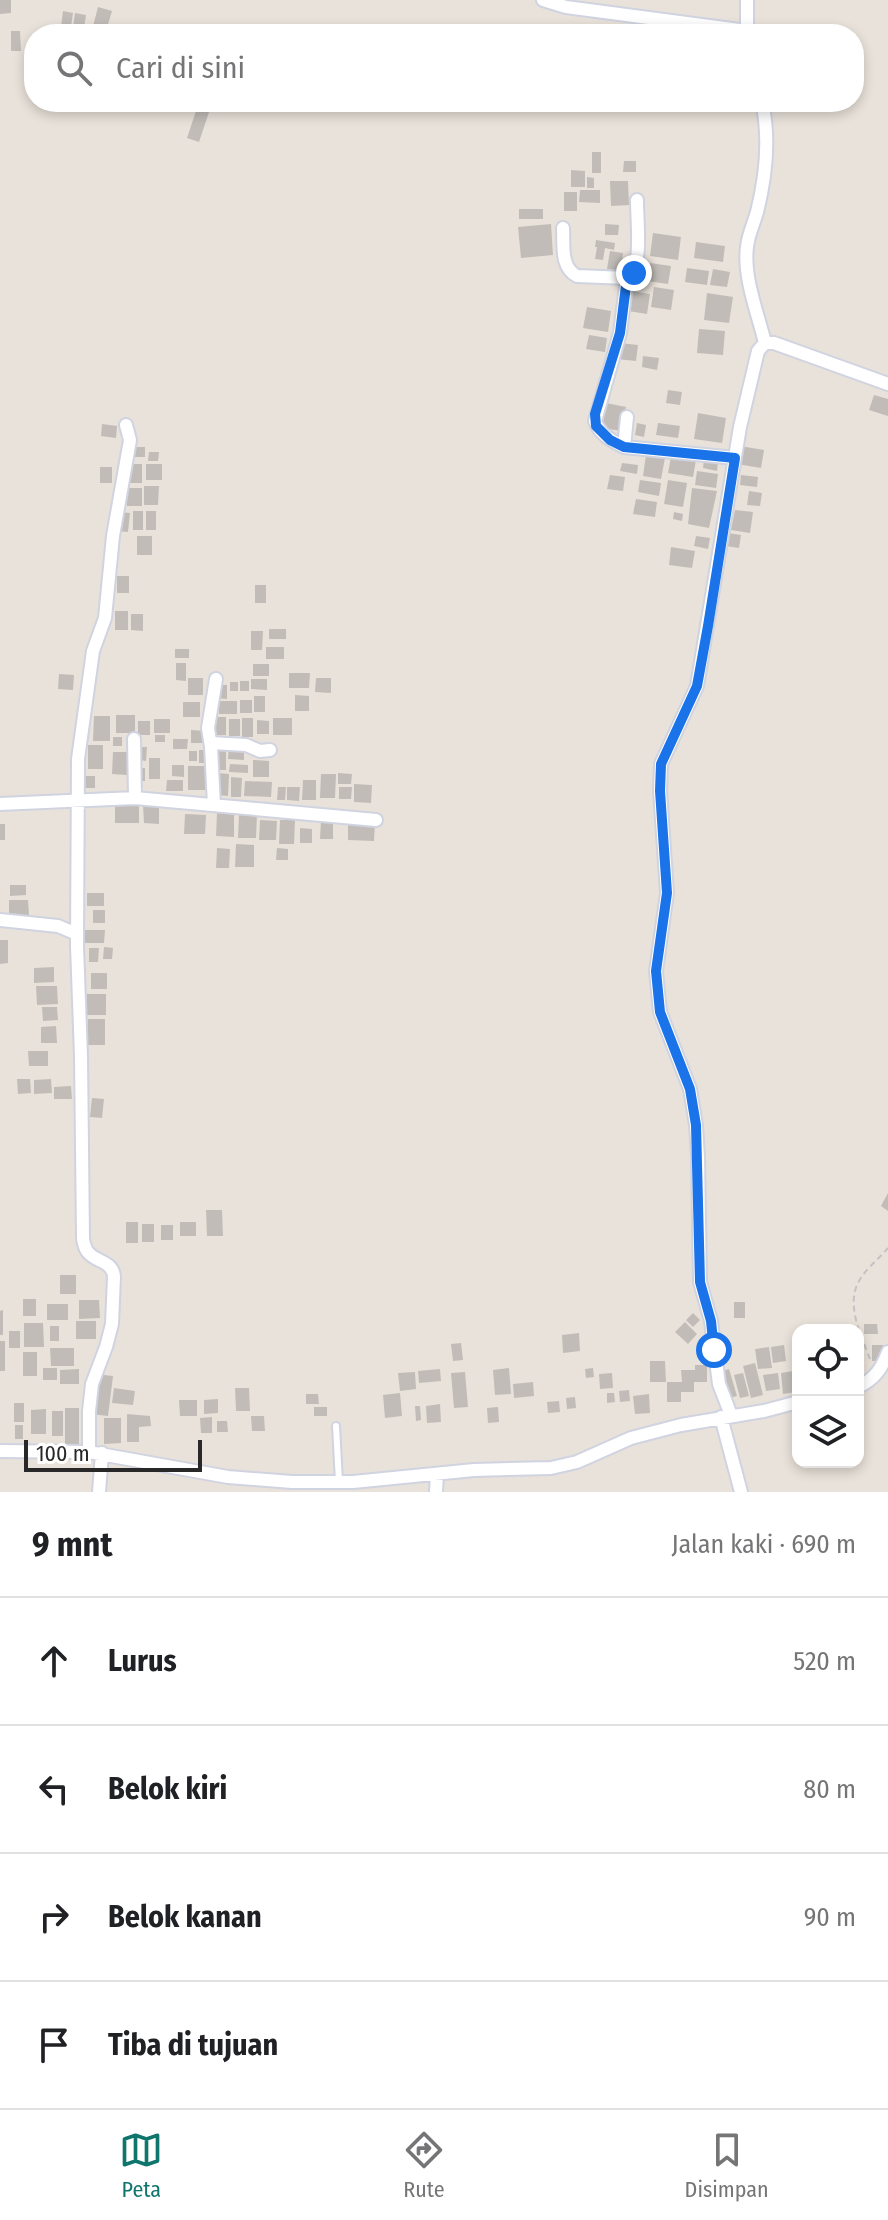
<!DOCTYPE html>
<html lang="id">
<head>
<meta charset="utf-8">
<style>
	body { margin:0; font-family:"Fira Sans Condensed",sans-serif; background:#f2f2f2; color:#202124 }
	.controls { position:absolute; right:24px; bottom:24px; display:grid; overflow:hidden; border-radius:16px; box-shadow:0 4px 12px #0003 }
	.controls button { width:72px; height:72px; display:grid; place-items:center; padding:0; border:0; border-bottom:2px solid #e0e0e0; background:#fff; color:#202124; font:40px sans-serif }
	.scale { position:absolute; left:24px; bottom:20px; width:178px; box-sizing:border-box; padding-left:8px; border:4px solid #282828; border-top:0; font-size:22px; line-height:28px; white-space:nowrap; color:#282828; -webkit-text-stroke:6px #fff; paint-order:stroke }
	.stop { position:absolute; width:24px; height:24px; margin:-18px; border:6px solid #1a73e8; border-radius:50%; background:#fff }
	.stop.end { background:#1a73e8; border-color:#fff; box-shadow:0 2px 8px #0008 }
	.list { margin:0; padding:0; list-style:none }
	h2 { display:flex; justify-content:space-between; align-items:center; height:104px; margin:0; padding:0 32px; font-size:34px }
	h2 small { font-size:26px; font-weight:400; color:#757577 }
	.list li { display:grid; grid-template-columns:52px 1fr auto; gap:24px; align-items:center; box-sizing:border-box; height:128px; padding:0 32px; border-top:2px solid #e0e0e0 }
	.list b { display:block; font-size:30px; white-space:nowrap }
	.list em { font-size:26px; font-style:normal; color:#757577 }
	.icon { flex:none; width:44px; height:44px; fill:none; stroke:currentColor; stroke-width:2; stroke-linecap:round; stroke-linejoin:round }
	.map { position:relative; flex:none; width:888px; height:1492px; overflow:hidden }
	.search { position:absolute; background:#fff; box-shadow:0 4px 12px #0003; left:24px; right:24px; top:24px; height:88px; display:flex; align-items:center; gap:20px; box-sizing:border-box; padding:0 28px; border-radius:32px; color:#757577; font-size:30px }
	.sheet { height:616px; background:#fff }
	nav { display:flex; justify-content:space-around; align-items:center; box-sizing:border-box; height:112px; border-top:2px solid #e0e0e0; background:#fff; font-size:22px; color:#757577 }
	nav a { display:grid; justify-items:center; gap:4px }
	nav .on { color:#0f766e }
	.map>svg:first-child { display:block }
	.building { fill:#c1bcb7 }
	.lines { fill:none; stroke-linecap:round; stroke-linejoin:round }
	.service-casing { stroke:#d0d3e0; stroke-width:10 }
	.minor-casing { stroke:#d0d3e0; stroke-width:16 }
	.path { stroke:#c3c3c3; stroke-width:2; stroke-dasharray:6 4; stroke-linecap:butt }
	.service { stroke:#fff; stroke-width:6 }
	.minor { stroke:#fff; stroke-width:12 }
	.route { stroke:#1a73e8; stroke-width:10 }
</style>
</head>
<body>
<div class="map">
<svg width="888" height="1492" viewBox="0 0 888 1492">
	<rect width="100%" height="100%" fill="#e9e2da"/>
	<path class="building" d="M0,0h11v13l-11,1z
		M98,7l14,4 -7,23h-14z
		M63,11l10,2 -3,21h-10z
		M75,13l11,2 -3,19h-11z
		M11,31h9l1,20h-10z
		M199,102l13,1 -13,39 -12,-4z
		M592,152h9v21h-9z
		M624,161h12v11h-13z
		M571,170l14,1v16h-14z
		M587,177l7,1v10h-7z
		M610,181h18l1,24 -18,1z
		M580,190h20v13l-21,-1z
		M564,192h13v19h-13z
		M519,209h24v10h-24z
		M551,224l2,31 -32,3 -3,-31z
		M605,224l14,1 -1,10h-13z
		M653,233l28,4 -3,23 -28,-4z
		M596,240l19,3 -1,7 -9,-2 -2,12 -8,-1 2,-12h-2z
		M696,242l29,4 -2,16 -29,-4z
		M610,251l13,2 -2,18 -14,-2z
		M650,263l21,3 -3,18 -21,-3z
		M687,268l22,3 -2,14 -22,-3z
		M713,269l17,3 -3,15 -17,-2z
		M654,287l20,3 -3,20 -20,-3z
		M631,291l19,3 -3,20 -19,-3z
		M707,293l26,4 -4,26 -25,-3z
		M587,307l24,4 -3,21 -25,-4z
		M699,329l26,2 -2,24 -26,-2z
		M589,335l18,3 -2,14 -19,-3z
		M619,343l19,2 -2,16 -19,-2z
		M643,356l16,2 -2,12 -15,-3z
		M668,390l14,2 -2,13 -14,-2z
		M874,395l14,4v17l-19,-6z
		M606,403l20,4 -4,24 -20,-3z
		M698,413l28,5 -4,25 -28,-4z
		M637,423l9,2 -2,12 -9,-2z
		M658,423l22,3 -2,12 -22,-3z
		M102,424l15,2 -1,12 -15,-2z
		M740,446l24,4 -3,18 -24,-4z
		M132,447h13v10h-13z
		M149,452h10l-1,9h-10z
		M646,455l19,3 -4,21 -18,-3z
		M671,457l25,3 -3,17 -25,-4z
		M704,459l14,3 -1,9 -14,-3z
		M622,463l16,2 -1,9 -17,-3z
		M128,464h14v19h-14z
		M146,464h16v16h-16z
		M100,467h12v16h-12z
		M697,471l21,3 -2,14 -21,-3z
		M610,475l15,2 -2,14 -16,-2z
		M741,475l17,2 -1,10 -17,-2z
		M640,480l21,3 -2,13 -21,-4z
		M668,480l19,3 -4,24 -19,-3z
		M144,486h15l-1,19h-14z
		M127,488h15v18h-15z
		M692,488l25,3 -8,37 -21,-4z
		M749,491l13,2 -2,13 -13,-1z
		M636,499l21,3 -2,15 -22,-3z
		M735,510l18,2 -3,21 -19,-3z
		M133,511h10v19h-10z
		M146,511h10v19h-10z
		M119,512l11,1 -2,19 -11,-1z
		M674,512l9,2 -1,7 -9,-2z
		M728,533l13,2 -2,13 -13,-2z
		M137,536h15v19h-15z
		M696,536l14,2 -2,11 -14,-3z
		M671,547l24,4 -3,17 -23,-3z
		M117,576h12v17h-12z
		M255,585h11v18h-11z
		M115,611h13v19h-13z
		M131,614h12v17l-12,-1z
		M269,629h17v10h-17z
		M251,631h12l-1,19h-11z
		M266,647h18v12h-18z
		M175,649h14v9h-14z
		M176,663h10v18l-10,-1z
		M253,664h16v12h-16z
		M289,673h21l-1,15h-20z
		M59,674l15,1 -1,15 -15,-1z
		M188,678h15v17h-15z
		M316,678h15v15l-16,-1z
		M251,679h16v11l-16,-1z
		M240,681h9v10h-9z
		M230,682h8v9h-8z
		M216,685h11v14l-11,-1z
		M295,695l14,1v15h-14z
		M254,696h11v16h-11z
		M240,700h12v13h-12z
		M219,701h18v13h-18z
		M183,702h17v15h-17z
		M116,715h19v18h-19z
		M94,716h16v25h-17z
		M210,717h16v18h-16z
		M242,718h11v19h-11z
		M273,718h19v17h-19z
		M154,719h16v14h-16z
		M229,719h11v17h-11z
		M257,720l12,1v13h-12z
		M138,721h12v14h-12z
		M191,730l14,1v12h-14z
		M155,735h10v7h-10z
		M113,737h9v9h-9z
		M173,739h15l-1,10h-14z
		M88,745h15v24h-15z
		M214,745h12v25h-11z
		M229,746l15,1v13l-16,-1z
		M140,747h7l-1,14 -6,-1z
		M199,750h8v13h-8z
		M189,751h8v10h-8z
		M113,752h14v23l-15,-1z
		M149,758h11v21h-11z
		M253,760l16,1v16h-16z
		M230,764l18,1v8l-19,-1z
		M172,765h12v12l-12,-1z
		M188,766h17v24h-17z
		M137,768h8v13h-8z
		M217,773l12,1 -1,22 -12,-1z
		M338,773l14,1 -1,10h-13z
		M321,774h15l-1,24h-15z
		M85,776h10v12h-10z
		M231,777l11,1 -1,19h-10z
		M167,780h16v11h-17z
		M303,780h13v20h-14z
		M245,781l27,1 -1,15 -27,-1z
		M354,784l18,1 -1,18 -17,-1z
		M278,787h8l-1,13h-8z
		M287,787h13l-1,14 -12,-1z
		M339,787h13l-1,12h-12z
		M115,803h24v20h-24z
		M143,805h16v19l-15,-1z
		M217,813l17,1v23l-18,-1z
		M185,814l21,1 -1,19h-21z
		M239,815h18l-1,23h-18z
		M260,820l17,1 -1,19h-17z
		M280,820h15l-1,24h-15z
		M321,820l12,1v18h-13z
		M348,823h27l-1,18 -26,-1z
		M0,824h5v16h-5z
		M300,828l12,1v14h-12z
		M236,844l18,1v22h-19z
		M217,848l13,1 -1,19h-13z
		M277,848l11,1v11h-12z
		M10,885h16v10l-16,1z
		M87,893h17v13h-17z
		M9,900h19l1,15h-20z
		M93,910h12v13h-12z
		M84,930h21l-1,13h-21z
		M0,940h8v23l-8,1z
		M104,947l9,1 -1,11h-9z
		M89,948h10l-1,14h-9z
		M54,967v15l-20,1v-15z
		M91,973h16v16h-16z
		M36,986h21l1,18 -21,1z
		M87,994h19v21h-19z
		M42,1007h15l1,13 -15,1z
		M88,1019h17v26h-17z
		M56,1026l1,17h-16v-16z
		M28,1051h20v15h-19z
		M17,1079h13l1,14 -13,1z
		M51,1079l1,14 -18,1v-14z
		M71,1086l1,13h-18v-12z
		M92,1098l12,1 -2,19 -12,-1z
		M888,1193v18l-7,-5z
		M206,1210h16l1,26h-16z
		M126,1222h12v21h-12z
		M180,1222h16v14h-16z
		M142,1224h12v18h-12z
		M161,1225h12v15h-12z
		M60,1275h16v19h-16z
		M23,1299h13v17h-13z
		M79,1300h20l1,18 -21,1z
		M734,1302h11v16h-11z
		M47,1304h21v16h-21z
		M3,1310v25h-3v-24z
		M693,1313l7,7 -7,7 -7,-7z
		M76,1321h20v18h-20z
		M685,1322l12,12 -9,10 -13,-12z
		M24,1323h19l1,24h-20z
		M864,1324h13l1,10h-14z
		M50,1326h9v15h-9z
		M9,1331h11v17h-11z
		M579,1333l1,18 -17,2 -1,-18z
		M0,1341h5v30h-5z
		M461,1343l2,17 -10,1 -2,-17z
		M784,1345l2,16 -13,2 -2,-16z
		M872,1345h11l1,16h-12z
		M769,1347l3,21 -14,1 -3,-20z
		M50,1348h24v18h-23z
		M23,1352h14v24h-14z
		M858,1354h5v14l-5,1z
		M650,1361h15l1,21h-16z
		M755,1363l8,32 -12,3 -8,-32z
		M695,1365h12v17h-13v10h-13v10h-14v-20h15l-1,-12h14z
		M43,1368h14v12h-14z
		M509,1368l2,26 -16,1 -2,-25z
		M593,1368l1,9 -8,1 -1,-9z
		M79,1369v15h-19v-14z
		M440,1369l1,12 -22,2 -1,-12z
		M729,1369l8,27 -11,3 -7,-27z
		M793,1371l3,21 -13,2 -2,-21z
		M415,1372l1,17 -16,2 -2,-18z
		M465,1372l3,35 -14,1 -3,-35z
		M612,1373l1,15 -13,1 -1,-15z
		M743,1373l6,23 -9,2 -6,-23z
		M778,1373l2,16 -14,2 -3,-16z
		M95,1374l18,2 -5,40 -17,-2z
		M533,1382l1,14 -20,2 -1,-14z
		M114,1388l21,3 -2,14 -21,-2z
		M235,1388h14l1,23h-14z
		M629,1390l1,11 -10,1 -1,-11z
		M400,1393l2,23 -17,2 -2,-23z
		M607,1393h7l1,9 -8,1z
		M306,1394h12l1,10h-13z
		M649,1394l1,19 -15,1 -2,-18z
		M575,1397l1,11 -9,1 -1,-11z
		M218,1399v14l-14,1v-14z
		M179,1400h18v16h-17z
		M559,1401l1,11 -12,1 -1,-11z
		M14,1403h10v19h-10z
		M440,1404l1,18 -14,1 -1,-17z
		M415,1406h5l1,14 -5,1z
		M314,1407h13v9h-13z
		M498,1407l1,15 -11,1 -1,-15z
		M65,1408h14v38h-14z
		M46,1409v25h-15v-24z
		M52,1411h11v25h-11z
		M127,1414l23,2 1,10 -12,1v15h-12z
		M251,1416h13l1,15h-13z
		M212,1417v16h-11l-1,-15z
		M104,1418h17v25l-17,1z
		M217,1421h10l1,11h-11z
		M15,1425h8v14h-8z"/>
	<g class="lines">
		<defs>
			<path id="service" d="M336,1426l3,56"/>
			<path id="minor" d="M543,0l23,7 181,24
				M747,0v34
				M762,102c8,36 4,74 -5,110 -3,11 -9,23 -10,35 -4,30 11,67 18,96
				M563,228c1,17 -3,39 14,48l50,2 -7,55 -25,88c4,13 17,20 29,26
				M627,278h4c11,-21 6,-54 6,-78
				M627,417l-3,30 111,11
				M134,739l1,59
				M211,743l35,2 14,6 10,-1
				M0,804l135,-6 241,22
				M214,805l-3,-58 -3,-19 8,-49
				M0,920l58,6 19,8
				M858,1387c17,-8 24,-19 30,-35
				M731,1415l-12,-31 -8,-63 -11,-39 -2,-125 -2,-32 -6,-36 -30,-77 -4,-41 11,-78 -7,-102 1,-27 36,-78 43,-259 18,-76 7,-8h9l114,41
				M721,1417l20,75
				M0,1451l89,1 139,25 64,5h61l121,-12 77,-2 26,-6 54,-24 50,-13 83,-14 34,-9
				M89,1452v-41l3,-27 14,-37 6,-23 2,-47c-1,-17 -19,-14 -27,-26 -2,-3 -4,-10 -4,-13l-2,-182 -4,-110 1,-187 15,-108 12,-33 8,-82 17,-96 -4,-15
				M99,1492l3,-39
				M436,1492l1,-18"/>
		</defs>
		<use href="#service" class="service-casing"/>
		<use href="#minor" class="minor-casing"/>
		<path class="path" d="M870,1359c-8,-21 -24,-53 -12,-76 6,-13 21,-24 30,-35"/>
		<use href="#service" class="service"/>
		<use href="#minor" class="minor"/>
	</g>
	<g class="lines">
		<path class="route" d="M634,273l-3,5h-4l-7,55 -25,81 1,12 14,14 14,7 111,11 -27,168 -11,60 -36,78 -1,27 7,102 -11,78 4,41 30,77 6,36 4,157 11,39 3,29"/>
	</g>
</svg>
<div class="controls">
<button><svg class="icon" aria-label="locate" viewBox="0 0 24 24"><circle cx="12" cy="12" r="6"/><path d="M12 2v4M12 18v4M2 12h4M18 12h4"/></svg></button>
<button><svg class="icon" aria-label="layers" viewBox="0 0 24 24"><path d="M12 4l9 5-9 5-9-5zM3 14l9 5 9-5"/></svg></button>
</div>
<div class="scale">100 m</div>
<div class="stop" style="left:714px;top:1350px"></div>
<div class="stop end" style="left:634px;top:273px"></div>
<div class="search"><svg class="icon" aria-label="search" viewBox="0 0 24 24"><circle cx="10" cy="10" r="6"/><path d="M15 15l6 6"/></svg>Cari di sini</div>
</div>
<section class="sheet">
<h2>9 mnt<small>Jalan kaki · 690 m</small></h2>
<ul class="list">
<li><svg class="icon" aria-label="ahead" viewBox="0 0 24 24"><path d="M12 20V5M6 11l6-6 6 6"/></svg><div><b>Lurus</b></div><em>520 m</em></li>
<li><svg class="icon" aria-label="left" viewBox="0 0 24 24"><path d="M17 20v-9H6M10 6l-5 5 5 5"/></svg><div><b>Belok kiri</b></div><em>80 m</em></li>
<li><svg class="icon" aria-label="right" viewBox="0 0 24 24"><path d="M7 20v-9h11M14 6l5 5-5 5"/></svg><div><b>Belok kanan</b></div><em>90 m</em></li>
<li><svg class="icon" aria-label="arrive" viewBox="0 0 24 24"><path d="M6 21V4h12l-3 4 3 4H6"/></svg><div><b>Tiba di tujuan</b></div></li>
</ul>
</section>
<nav>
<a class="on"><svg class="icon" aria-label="map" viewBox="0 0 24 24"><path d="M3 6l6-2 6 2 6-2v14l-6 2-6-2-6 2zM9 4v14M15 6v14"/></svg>Peta</a>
<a><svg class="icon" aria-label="directions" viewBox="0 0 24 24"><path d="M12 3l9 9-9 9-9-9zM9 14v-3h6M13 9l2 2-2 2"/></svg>Rute</a>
<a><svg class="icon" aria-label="saved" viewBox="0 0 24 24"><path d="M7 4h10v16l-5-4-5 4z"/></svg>Disimpan</a>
</nav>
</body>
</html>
